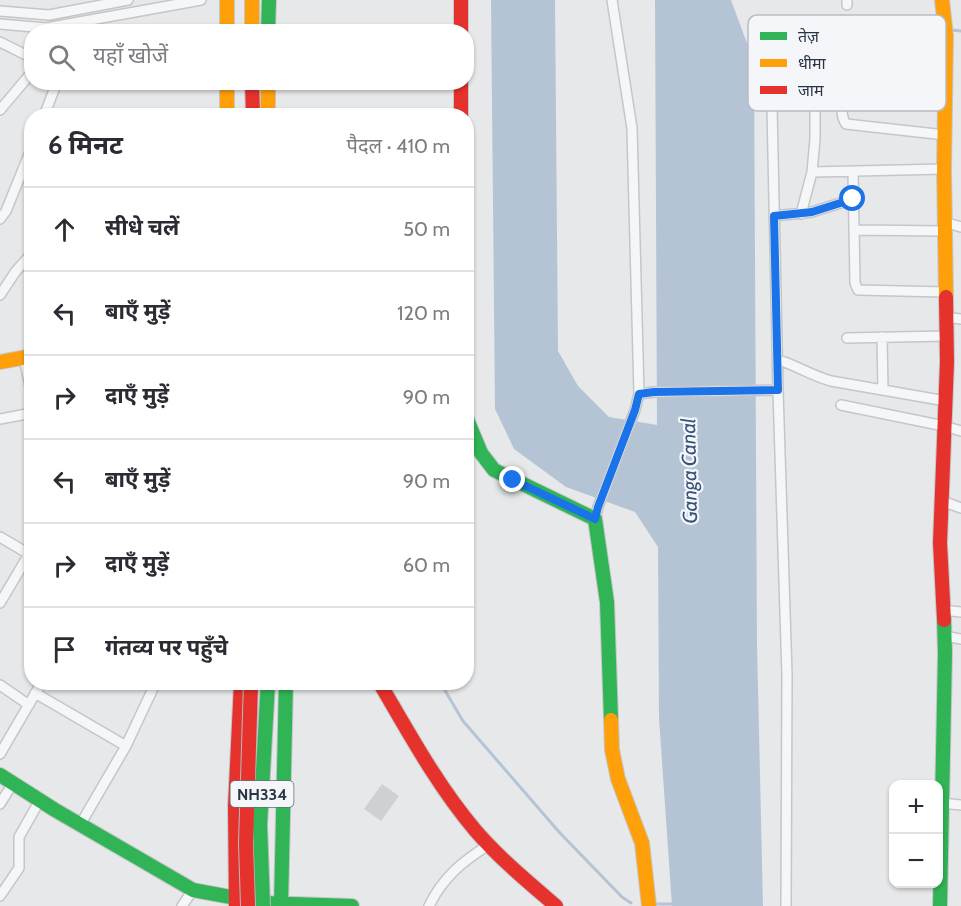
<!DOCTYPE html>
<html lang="hi">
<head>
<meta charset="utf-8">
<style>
	body { margin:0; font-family:Cabin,"Noto Sans Devanagari",sans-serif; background:#f2f2f3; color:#2b2b33 }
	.controls { position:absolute; right:18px; bottom:18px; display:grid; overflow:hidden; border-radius:12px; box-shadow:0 2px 4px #0004 }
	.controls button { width:54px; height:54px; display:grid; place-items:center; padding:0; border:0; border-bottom:2px solid #e1e1e2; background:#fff; color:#2b2b33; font:30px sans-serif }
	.stop { position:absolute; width:18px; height:18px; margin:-14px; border:4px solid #1a73e8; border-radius:50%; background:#fff }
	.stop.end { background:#1a73e8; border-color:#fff; box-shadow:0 2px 6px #0008 }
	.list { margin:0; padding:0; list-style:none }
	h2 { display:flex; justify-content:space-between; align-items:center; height:78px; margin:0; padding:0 24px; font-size:26px }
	h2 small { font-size:20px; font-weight:400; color:#7c7c81 }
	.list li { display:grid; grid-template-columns:39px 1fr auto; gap:18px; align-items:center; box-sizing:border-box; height:84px; padding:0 24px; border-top:2px solid #e1e1e2 }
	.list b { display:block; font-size:22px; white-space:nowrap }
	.list em { font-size:20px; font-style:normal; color:#7c7c81 }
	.icon { flex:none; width:33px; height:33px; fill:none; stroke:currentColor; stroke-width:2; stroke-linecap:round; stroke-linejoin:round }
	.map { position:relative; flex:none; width:961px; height:906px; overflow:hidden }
	.search { position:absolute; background:#fff; box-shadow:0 2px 4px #0004; left:24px; top:24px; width:450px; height:66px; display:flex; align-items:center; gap:15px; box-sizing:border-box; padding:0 21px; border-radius:24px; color:#7c7c81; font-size:22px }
	.panel { position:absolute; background:#fff; box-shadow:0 2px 4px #0004; left:24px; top:108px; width:450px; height:582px; border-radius:24px }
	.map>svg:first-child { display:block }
	.water { fill:#b4c4d5 }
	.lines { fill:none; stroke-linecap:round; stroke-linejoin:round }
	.stream { stroke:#b4c4d5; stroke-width:3 }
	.building { fill:#ced0d3 }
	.street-casing { stroke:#c4c6c8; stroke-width:12 }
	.fast-casing { stroke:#c4c6c8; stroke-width:16 }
	.slow-casing { stroke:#c4c6c8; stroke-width:16 }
	.jam-casing { stroke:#c4c6c8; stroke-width:16 }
	.street { stroke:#f5f6f7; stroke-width:9 }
	.fast { stroke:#30b455; stroke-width:14 }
	.slow { stroke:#ff9f0a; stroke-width:14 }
	.jam { stroke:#e5322d; stroke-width:14 }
	.fast-bridge-casing { stroke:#b8bbbf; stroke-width:16; stroke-linecap:butt }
	.jam-bridge-casing { stroke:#b8bbbf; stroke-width:16; stroke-linecap:butt }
	.fast-bridge { stroke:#30b455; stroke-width:14 }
	.jam-bridge { stroke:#e5322d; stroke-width:14 }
	.route { stroke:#1a73e8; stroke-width:8 }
	.labels { text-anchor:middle; stroke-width:4.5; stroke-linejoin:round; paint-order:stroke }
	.shield { fill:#f4f6f9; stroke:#676e7b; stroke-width:1.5 }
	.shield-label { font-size:16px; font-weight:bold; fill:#2b3445 }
	.water-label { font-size:20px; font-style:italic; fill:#34527a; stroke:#f4f6f9 }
	.key { fill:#f4f6f9; stroke:#b8bcc3; stroke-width:1.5 }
	.key-label { font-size:16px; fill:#2b3445 }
</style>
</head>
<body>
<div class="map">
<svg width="961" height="906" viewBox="0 0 961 906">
	<rect width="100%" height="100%" fill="#e6e8ea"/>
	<path class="water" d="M491,0h64l3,351 20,35 31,31 48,8 -2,-425h76l23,62 3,583 6,261h-91l-13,-188 -1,-171 -23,-35 -69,-25 -52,-38 -19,-40z"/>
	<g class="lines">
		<path class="stream" d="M951,30l10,1
			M751,70l33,-5 25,-9 19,-25 20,-9 93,7
			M440,682l23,39 97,112 62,64 9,6
			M654,904h20"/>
	</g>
	<path class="building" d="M382,784l17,12 -18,25 -17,-12z"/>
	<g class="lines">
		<defs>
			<path id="street" d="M612,0l20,128 7,266
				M847,5v-5
				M0,11l49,4 79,-15
				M0,24l46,4 155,-28
				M0,42l32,16
				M847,74c-2,15 -10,37 -1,50l99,11
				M0,110l32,-38
				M44,116l13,-34
				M812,172l132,-3
				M853,172l2,111 3,7 88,2
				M801,214l11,-42 3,-33v-73c2,-8 4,-12 11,-18l120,-2
				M774,216l38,-4 41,-13
				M0,219l6,-8 26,-64
				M944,222l17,5
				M854,230l91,1
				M0,295l16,-24 16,-18
				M946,317l15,2
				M882,337l1,53
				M847,338l99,-2
				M24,358l8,38
				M779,360c18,6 34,16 52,21l115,20
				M778,390l-6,-283 2,-6c17,-15 51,-25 73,-27l100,8
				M841,405l103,21 17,5
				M0,419l32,-6
				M942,501l19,7
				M595,519l3,-12 37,-97 4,-16 15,-2 124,-2 9,285 -1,231
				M0,537l29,17
				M0,603l32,-54
				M943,610l18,2
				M944,636l17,3
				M0,685l29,20
				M35,693l91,53
				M0,754l42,-72
				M941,803l20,2
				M0,804l13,-21
				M80,825l46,-79 30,-64
				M0,896l19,-28v-31l21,-37
				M182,906l11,-16
				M429,906c14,-29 34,-45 61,-62"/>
			<path id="fast" d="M268,32l1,-32
				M466,417l15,36 13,17 101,49 12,83 4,118
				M0,775l55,35 138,80 70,13 89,3
				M281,906l5,-224
				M940,906l5,-253 -1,-33"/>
			<path id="slow" d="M227,0v32
				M252,0v32
				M942,0l4,36 -2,133 2,128
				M227,82v34
				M268,82v34
				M0,362l32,-6
				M611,720l1,30 6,29 24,64 7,63"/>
			<path id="jam" d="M461,0v32
				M252,82l1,34
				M461,82v34
				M944,620l-4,-77 7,-181 -1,-65
				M379,682c30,51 58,103 96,148 24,28 53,52 81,76
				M236,906l-1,-100 6,-124"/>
		</defs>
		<use href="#street" class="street-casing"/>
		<use href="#fast" class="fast-casing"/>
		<use href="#slow" class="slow-casing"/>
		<use href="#jam" class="jam-casing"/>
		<use href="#street" class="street"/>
		<use href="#fast" class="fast"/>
		<use href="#slow" class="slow"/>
		<use href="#jam" class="jam"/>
		<defs>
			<path id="fast-bridge" d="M263,906l-3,-81 8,-143"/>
			<path id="jam-bridge" d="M248,906l-2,-63 5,-161"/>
		</defs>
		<use href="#fast-bridge" class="fast-bridge-casing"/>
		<use href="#jam-bridge" class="jam-bridge-casing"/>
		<use href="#fast-bridge" class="fast-bridge"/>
		<use href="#jam-bridge" class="jam-bridge"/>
	</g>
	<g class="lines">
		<path class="route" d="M513,480l82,39 3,-12 37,-97 4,-16 15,-2 124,-2 -4,-174 38,-4 41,-13"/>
	</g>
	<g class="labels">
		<rect class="shield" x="230.5" y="781" width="63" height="26" rx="4.5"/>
		<g class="shield-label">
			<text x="262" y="800">NH334</text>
		</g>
		<g class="water-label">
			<text transform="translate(689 471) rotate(-91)" y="7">Ganga Canal</text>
		</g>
	</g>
	<rect x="748" y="15" width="198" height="96" rx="9" class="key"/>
	<rect x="760" y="32" width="27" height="8" fill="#30b455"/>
	<rect x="760" y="59" width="27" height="8" fill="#ff9f0a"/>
	<rect x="760" y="86" width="27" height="8" fill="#e5322d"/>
	<g class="key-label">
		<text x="798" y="42">तेज़</text>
		<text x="798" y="69">धीमा</text>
		<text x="798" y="96">जाम</text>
	</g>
</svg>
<div class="controls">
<button>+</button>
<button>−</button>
</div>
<div class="stop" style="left:853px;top:199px"></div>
<div class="stop end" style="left:513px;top:480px"></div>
<div class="search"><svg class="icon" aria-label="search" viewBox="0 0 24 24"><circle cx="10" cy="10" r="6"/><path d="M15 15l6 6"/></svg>यहाँ खोजें</div>
<section class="panel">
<h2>6 मिनट<small>पैदल · 410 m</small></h2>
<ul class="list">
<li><svg class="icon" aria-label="ahead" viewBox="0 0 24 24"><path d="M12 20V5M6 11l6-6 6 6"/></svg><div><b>सीधे चलें</b></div><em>50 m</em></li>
<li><svg class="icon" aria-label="left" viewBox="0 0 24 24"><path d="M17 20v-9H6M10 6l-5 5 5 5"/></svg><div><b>बाएँ मुड़ें</b></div><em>120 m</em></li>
<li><svg class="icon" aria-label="right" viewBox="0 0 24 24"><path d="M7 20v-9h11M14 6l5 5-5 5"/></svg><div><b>दाएँ मुड़ें</b></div><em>90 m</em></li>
<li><svg class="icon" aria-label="left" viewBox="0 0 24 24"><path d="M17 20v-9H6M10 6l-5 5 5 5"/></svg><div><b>बाएँ मुड़ें</b></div><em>90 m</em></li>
<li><svg class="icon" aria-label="right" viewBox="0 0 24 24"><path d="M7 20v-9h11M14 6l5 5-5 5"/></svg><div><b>दाएँ मुड़ें</b></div><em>60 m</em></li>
<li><svg class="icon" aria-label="arrive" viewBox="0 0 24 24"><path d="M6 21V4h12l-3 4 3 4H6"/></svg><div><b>गंतव्य पर पहुँचे</b></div></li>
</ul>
</section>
</div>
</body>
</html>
